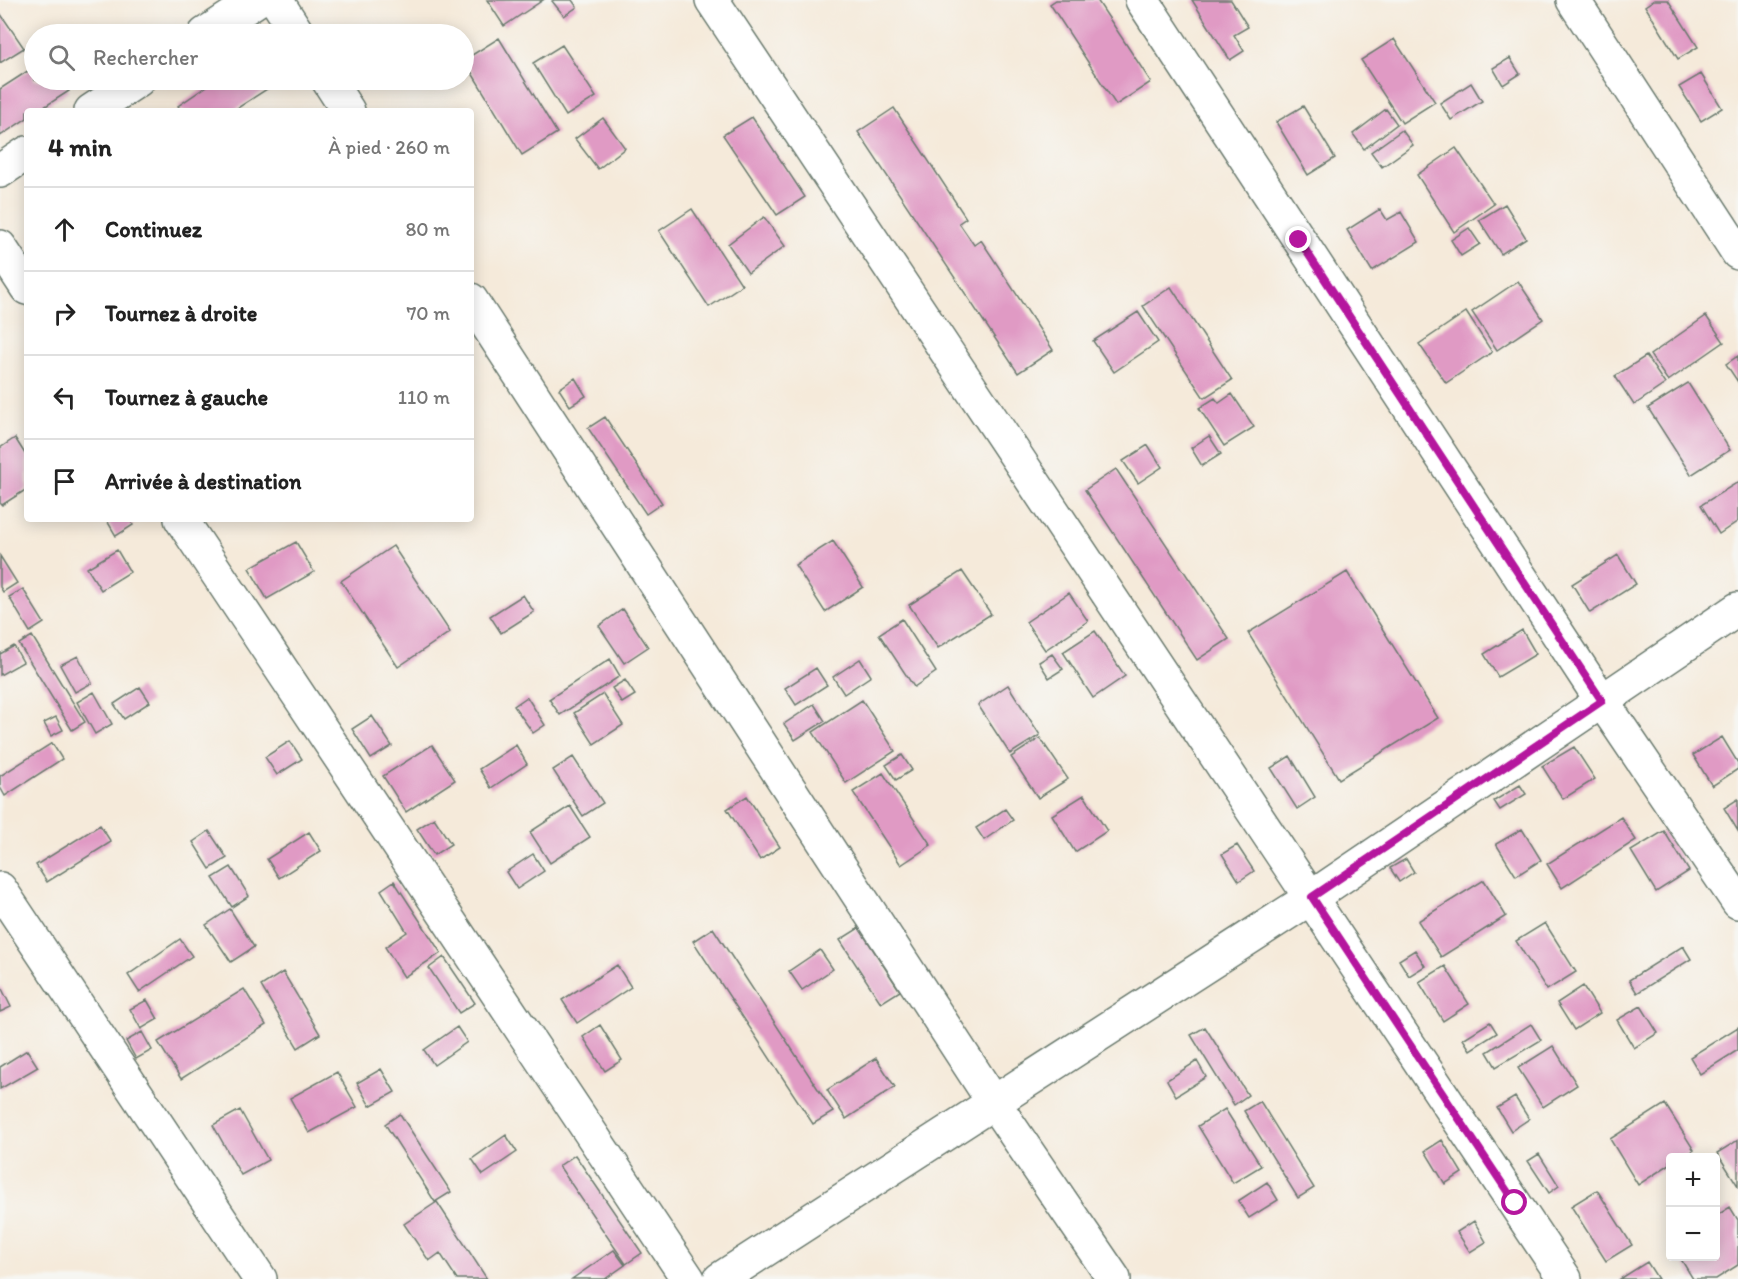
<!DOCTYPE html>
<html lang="fr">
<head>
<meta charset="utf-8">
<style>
	body { margin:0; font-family:Itim,sans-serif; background:#f6f6f6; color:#222 }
	.controls { position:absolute; right:18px; bottom:18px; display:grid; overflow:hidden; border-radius:6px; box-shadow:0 3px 15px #0003 }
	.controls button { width:54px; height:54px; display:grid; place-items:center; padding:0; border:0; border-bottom:2px solid #e0e0e0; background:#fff; color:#222; font:30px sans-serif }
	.stop { position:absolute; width:18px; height:18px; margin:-14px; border:4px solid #b5179e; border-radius:50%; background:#fff }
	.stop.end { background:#b5179e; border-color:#fff; box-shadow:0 2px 6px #0008 }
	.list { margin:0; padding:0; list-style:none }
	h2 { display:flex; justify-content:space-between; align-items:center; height:78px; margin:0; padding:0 24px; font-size:26px }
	h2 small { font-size:20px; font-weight:400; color:#767676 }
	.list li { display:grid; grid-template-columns:39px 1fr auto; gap:18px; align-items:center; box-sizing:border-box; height:84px; padding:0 24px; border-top:2px solid #e0e0e0 }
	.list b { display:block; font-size:22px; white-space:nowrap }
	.list em { font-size:20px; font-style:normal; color:#767676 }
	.icon { flex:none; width:33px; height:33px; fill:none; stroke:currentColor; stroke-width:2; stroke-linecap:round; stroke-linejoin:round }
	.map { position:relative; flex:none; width:1738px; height:1279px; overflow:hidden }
	.search { position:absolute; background:#fff; box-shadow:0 3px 15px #0003; left:24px; top:24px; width:450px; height:66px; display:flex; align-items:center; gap:15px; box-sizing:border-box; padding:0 21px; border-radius:33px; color:#767676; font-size:22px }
	.panel { position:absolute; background:#fff; box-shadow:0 3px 15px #0003; left:24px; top:108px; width:450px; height:414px; border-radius:6px }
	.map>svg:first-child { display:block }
	.building { fill:#e09ac4 }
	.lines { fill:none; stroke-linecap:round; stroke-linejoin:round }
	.minor-casing { stroke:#6a7a6e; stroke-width:36 }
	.minor { stroke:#fff; stroke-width:33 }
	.route { stroke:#b5179e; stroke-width:8 }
</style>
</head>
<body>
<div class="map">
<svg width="1738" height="1279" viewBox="0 0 1738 1279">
	<rect width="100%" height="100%" fill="#f6f6f2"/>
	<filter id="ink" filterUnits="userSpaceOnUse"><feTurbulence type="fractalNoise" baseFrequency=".0167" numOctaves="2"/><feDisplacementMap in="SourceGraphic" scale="12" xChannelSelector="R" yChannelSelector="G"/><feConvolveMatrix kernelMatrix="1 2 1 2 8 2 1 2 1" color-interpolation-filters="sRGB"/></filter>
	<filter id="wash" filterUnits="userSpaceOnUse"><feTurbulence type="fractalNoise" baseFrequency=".008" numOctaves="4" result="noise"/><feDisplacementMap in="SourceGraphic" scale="24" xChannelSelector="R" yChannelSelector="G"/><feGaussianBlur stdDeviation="1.35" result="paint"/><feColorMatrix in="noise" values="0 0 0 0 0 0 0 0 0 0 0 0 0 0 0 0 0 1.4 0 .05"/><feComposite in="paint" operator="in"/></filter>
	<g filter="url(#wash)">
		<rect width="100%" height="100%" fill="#f5eada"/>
		<g id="blocks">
			<path class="building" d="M487,0h56l-39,26z
				M554,0h18l5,7 -13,9 -12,-15z
				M1056,0h41l54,82 -35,23 -66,-101z
				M1192,0h39l17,27 -14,8 10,16 -14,9z
				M1654,0h14l30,47 -20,12 -33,-53z
				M0,13l24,35 -24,15z
				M499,38l58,95 -35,22 -58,-95z
				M1394,39l41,63 -33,21 -41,-63z
				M562,45l34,52 -30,19 -33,-53z
				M1510,58l10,16 -17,11 -10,-17z
				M34,67v13h27l8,11 -31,20h-11v7l-27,18v-47z
				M1701,74l21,34 -21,13 -22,-34z
				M216,80h65l-48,31h-51l-4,-5z
				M1471,83l11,18 -31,19 -11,-17z
				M1303,106l32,52 -27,17 -32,-53z
				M894,108l72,110 -7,5 15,22 7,-5 72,110 -35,23 -160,-241z
				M1386,109l11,15 -33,25 -11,-15z
				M752,117l53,80 -28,18 -54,-80z
				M603,118l22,30 -27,21 -23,-30z
				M1402,130l11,15 -31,22 -11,-15z
				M1456,148l38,56 -40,28 -37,-57z
				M1505,204l21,34 -25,16 -22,-34z
				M692,209l50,76 -33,22 -50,-76z
				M1380,209l7,11 14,-8 18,30 -47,29 -25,-41z
				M764,217l21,29 -37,27 -20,-29z
				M1469,228l11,16 -19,12 -10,-16z
				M1518,281l25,38 -46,31 -25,-38z
				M1171,287l61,93 -28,18 -61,-92z
				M1138,312l20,30 -44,30 -21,-31z
				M1466,312l26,40 -46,31 -27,-39z
				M1706,316l18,26 -56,39 -18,-26z
				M1646,356l19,28 -31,21 -19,-29z
				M1738,356v26l-12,-18z
				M575,378l11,18 -16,10 -11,-17z
				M1688,383l42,67 -39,25 -43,-67z
				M1232,394l22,33 -30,19 -25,-38 16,-10 4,5z
				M605,417l57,86 -16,11 -58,-86z
				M1209,436l12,18 -19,12 -11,-18z
				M15,438l12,19v32l-25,16 -2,-2v-55z
				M1148,445l14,22 -24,16 -15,-22z
				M1116,469l113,170 -32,21 -112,-170z
				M1738,482v39l-19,13 -18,-29z
				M106,519h24l3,6 -17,11z
				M833,541l30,46 -38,25 -30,-47z
				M296,542l18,30 -47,27 -18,-31z
				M393,546l57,86 -52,35 -57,-86z
				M117,550l13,22 -29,18 -14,-22z
				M1618,555l18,29 -46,29 -18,-29z
				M0,556l17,27 -14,9 -3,-5z
				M962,571l29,43 -53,34 -29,-43z
				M1347,572l91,146 -99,61 -91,-146z
				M23,589l21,34 -14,9 -21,-35z
				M1069,593l19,28 -43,29 -19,-28z
				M523,595l11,17 -33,21 -11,-17z
				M623,609l25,38 -24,16 -25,-37z
				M902,619l34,53 -22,15 -35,-53z
				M1522,630l14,24 -38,23 -14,-23z
				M1095,631l30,45 -32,22 -30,-46z
				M32,636l53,86 -13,8 -53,-86z
				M14,646l9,16 -23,13v-21z
				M1052,654l11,15 -14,9 -10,-16z
				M78,656l14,27 -17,9 -15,-27z
				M610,659l10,17 -60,39 -11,-16z
				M860,659l11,17 -27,18 -11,-17z
				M816,668l11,17 -31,20 -11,-17z
				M625,680l10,15 -13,8 -10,-15z
				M1008,685l32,50 -30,19 -32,-49z
				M140,687l10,15 -26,17 -10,-15z
				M94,692l18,32 -17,10 -18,-32z
				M603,694l20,31 -29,19 -20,-31z
				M527,697l18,28 -12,8 -19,-27z
				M862,700l33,51 -49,32 -33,-51z
				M814,704l11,17 -30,19 -11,-16z
				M372,716l20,30 -21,13 -19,-30z
				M56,717l7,13 -12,6 -7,-13z
				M1722,737l16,26v6l-26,17 -19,-31z
				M1040,738l28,41 -30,19 -27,-41z
				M290,741l12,18 -25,16 -12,-18z
				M52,743l10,16 -57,37 -5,-9v-11z
				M432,745l23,35 -49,32 -23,-36z
				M516,745l11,19 -36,24 -12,-19z
				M1574,747l21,32 -32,20 -21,-33z
				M902,755l10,15 -16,10 -10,-15z
				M1290,756l25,41 -18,12 -26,-41z
				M573,757l30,46 -20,13 -30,-46z
				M883,773l48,72 -30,20 -48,-73z
				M1520,785l6,9 -26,16 -6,-9z
				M1084,795l23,36 -32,21 -23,-37z
				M747,796l33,51 -20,13 -33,-51z
				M1738,799v32l-14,-23z
				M570,806l20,31 -40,26 -20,-31z
				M1005,809l8,11 -29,20 -8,-12z
				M1621,817l15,23 -74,48 -15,-24z
				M434,818l17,26 -17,11 -17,-26z
				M100,825l11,17 -64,40 -11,-17z
				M1522,829l19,31 -25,16 -20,-32z
				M209,831l18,27 -17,11 -17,-27z
				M1664,831l25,40 -33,21 -25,-41z
				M309,832l12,19 -42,27 -12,-19z
				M1237,845l17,26 -15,10 -17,-27z
				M533,854l11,17 -27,18 -11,-17z
				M1406,859l8,13 -15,10 -9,-14z
				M231,867l18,29 -17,11 -19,-29z
				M1484,880l22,36 -65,41 -23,-36z
				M394,881l47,72 -37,24 -19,-30 22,-15 -26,-42z
				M230,909l24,38 -23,15 -25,-37z
				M1545,923l31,49 -29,18 -31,-49z
				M713,928l120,184 -20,12 -120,-183z
				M859,928l41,63 -19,12 -41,-63z
				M180,939l12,17 -53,36 -11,-17z
				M1683,946l8,13 -54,34 -8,-13z
				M820,950l13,19 -31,21 -13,-19z
				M1415,950l10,16 -16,10 -10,-16z
				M444,957l31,46 -16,10 -30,-45z
				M617,965l14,22 -54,36 -15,-23z
				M1445,966l24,38 -26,17 -24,-39z
				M283,972l37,62 -22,14 -37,-62z
				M0,985l11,22 -11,5z
				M1583,986l17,27 -26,17 -17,-27z
				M244,989l22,36 -85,54 -23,-37z
				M147,1000l11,19 -17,10 -11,-20z
				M1641,1006l17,27 -24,15 -17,-28z
				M1490,1022l7,11 -27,17 -7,-11z
				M1531,1024l10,16 -45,27 -9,-15z
				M600,1025l22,35 -17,11 -22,-34z
				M457,1027l10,15 -33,23 -10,-15z
				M1205,1027l43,68 -14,10 -43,-70z
				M1738,1027v23l-38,24 -10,-17z
				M142,1032l10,18 -16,9 -10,-18z
				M1553,1046l24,39 -34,22 -25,-39z
				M27,1050l11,17 -38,22v-22z
				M876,1058l19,29 -49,32 -19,-29z
				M1197,1061l9,16 -30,19 -9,-16z
				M381,1069l14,23 -25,14 -13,-23z
				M337,1072l20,35 -48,26 -19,-35z
				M1515,1097l14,22 -18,12 -14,-23z
				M1260,1101l54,87 -16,10 -54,-87z
				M1665,1104l29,46 -12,8h-12v6l-32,21 -28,-46z
				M1225,1109l36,57 -28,17 -35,-57z
				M240,1110l28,50 -27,15 -28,-50z
				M400,1114l51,78 -16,10 -50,-78z
				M506,1135l11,17 -34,23 -11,-16z
				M1442,1140l20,33 -17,11 -20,-33z
				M1738,1140v46l-21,-33z
				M1539,1154l20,32 -10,7 -21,-32z
				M575,1155l67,98 -16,11 -67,-98z
				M1267,1182l11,18 -29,18 -11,-17z
				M1597,1190l35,55 -26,16 -35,-55z
				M437,1202l50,77h-30l-17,-26 -11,8 -25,-37z
				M1730,1207l8,13v45l-22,14h-23l-14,-23h37v-40z
				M1474,1221l12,21 -16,10 -13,-20z
				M614,1250l11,15 -20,14h-33z
				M1647,1262l11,17h-38z"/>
		</g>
	</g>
	<g filter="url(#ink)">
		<use href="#blocks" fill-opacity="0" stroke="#6a7a6e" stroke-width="1.5"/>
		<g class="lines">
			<defs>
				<path id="minor" d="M276,0l22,34
					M712,0l853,1279
					M1142,0l460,701 136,201
					M1573,0l165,253
					M205,34l52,-34
					M328,80l20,31
					M91,111l47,-31
					M0,171l27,-18
					M0,247l27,41
					M471,300l523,803 120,176
					M181,519l507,760
					M0,889l260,390
					M720,1279l592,-382 426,-288"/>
			</defs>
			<use href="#minor" class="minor-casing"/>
			<use href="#minor" class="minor"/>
		</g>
	</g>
	<g class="lines" filter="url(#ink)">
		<path class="route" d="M1299,240l303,461 -290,196 203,306"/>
	</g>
</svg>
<div class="controls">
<button>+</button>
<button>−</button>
</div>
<div class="stop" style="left:1515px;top:1203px"></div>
<div class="stop end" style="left:1299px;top:240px"></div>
<div class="search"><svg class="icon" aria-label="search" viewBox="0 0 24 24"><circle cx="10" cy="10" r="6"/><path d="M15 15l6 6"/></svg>Rechercher</div>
<section class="panel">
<h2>4 min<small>À pied · 260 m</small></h2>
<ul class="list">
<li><svg class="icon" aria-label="ahead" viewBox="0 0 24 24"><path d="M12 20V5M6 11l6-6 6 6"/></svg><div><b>Continuez</b></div><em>80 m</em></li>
<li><svg class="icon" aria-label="right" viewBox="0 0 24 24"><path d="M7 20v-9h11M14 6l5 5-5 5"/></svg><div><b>Tournez à droite</b></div><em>70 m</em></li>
<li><svg class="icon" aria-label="left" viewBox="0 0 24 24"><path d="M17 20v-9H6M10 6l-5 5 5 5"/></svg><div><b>Tournez à gauche</b></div><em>110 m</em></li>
<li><svg class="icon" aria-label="arrive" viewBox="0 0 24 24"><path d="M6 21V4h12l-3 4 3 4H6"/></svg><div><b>Arrivée à destination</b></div></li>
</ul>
</section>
</div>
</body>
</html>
